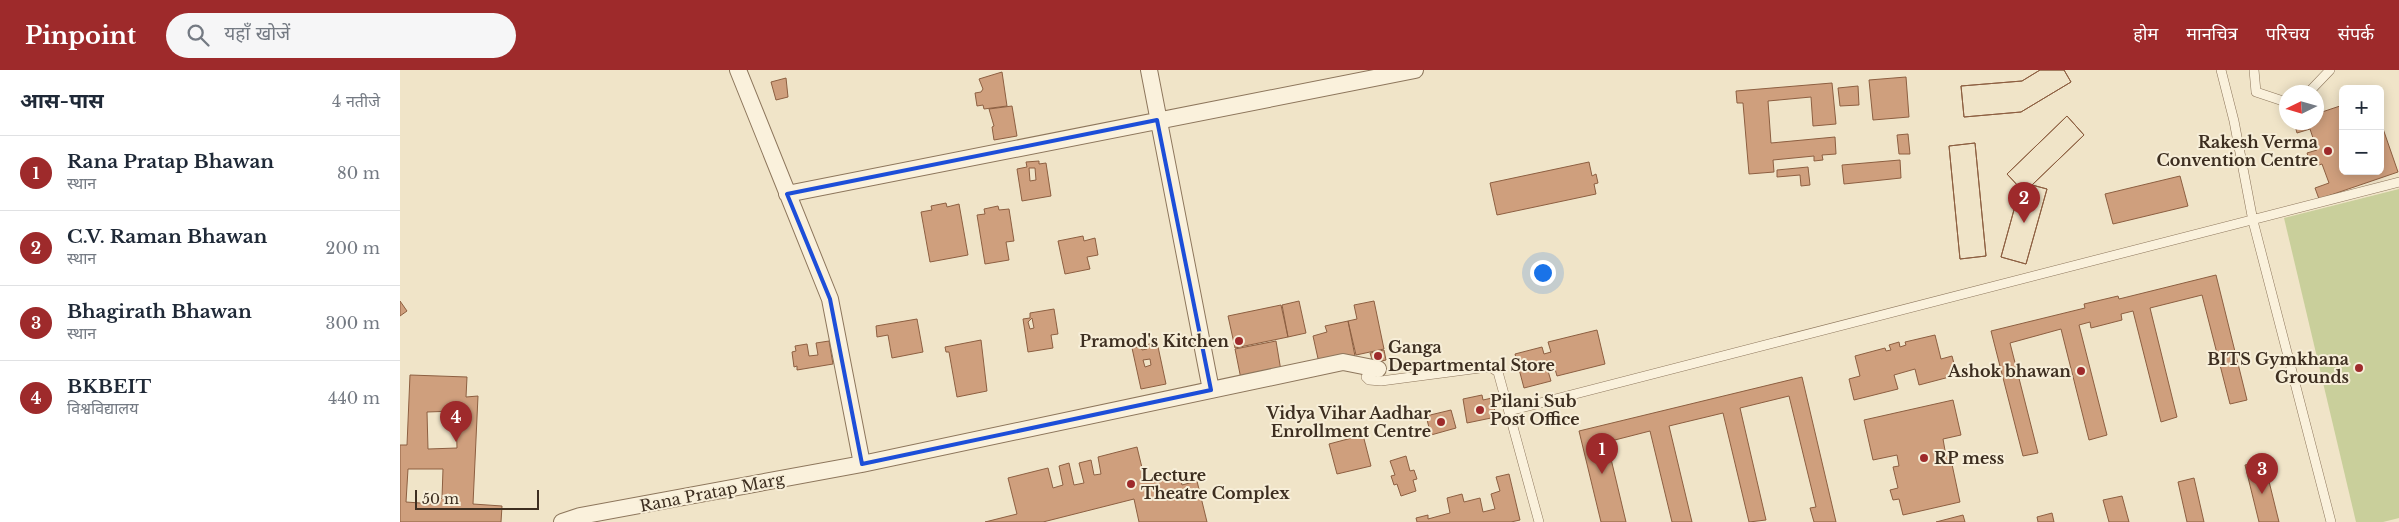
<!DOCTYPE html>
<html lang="hi">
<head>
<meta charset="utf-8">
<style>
	body { margin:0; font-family:"Libre Baskerville","Noto Sans Devanagari",serif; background:#f6f6f7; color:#1f2937 }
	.controls { position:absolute; right:15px; top:15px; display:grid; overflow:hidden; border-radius:8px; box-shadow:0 2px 12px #0003 }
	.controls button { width:45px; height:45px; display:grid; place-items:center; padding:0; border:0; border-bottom:1px solid #e0e1e3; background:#fff; color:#1f2937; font:25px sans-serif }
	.compass { position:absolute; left:1879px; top:15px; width:45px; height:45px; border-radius:50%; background:#fff; box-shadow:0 2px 12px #0003; rotate:265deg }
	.scale { position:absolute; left:15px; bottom:12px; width:124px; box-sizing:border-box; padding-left:5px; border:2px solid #3d2e20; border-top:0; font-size:14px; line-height:18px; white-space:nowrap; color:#3d2e20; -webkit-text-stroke:4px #f7eed8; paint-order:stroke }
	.you { position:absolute; left:1142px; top:202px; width:18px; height:18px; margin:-12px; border:4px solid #fff; border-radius:50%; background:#1a73e8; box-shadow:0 0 0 8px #1a73e833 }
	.badge { display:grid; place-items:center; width:32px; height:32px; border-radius:50%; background:#9e2a2b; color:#fff; font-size:16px; font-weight:700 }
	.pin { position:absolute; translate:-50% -41px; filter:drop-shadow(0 1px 2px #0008) }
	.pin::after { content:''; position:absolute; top:26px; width:18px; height:15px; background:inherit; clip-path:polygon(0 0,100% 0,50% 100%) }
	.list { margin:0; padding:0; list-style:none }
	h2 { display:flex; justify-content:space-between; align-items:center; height:65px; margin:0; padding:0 20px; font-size:21px }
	h2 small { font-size:16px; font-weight:400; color:#747a83 }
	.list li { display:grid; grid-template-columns:32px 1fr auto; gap:15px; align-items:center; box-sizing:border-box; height:75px; padding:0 20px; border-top:1px solid #e0e1e3 }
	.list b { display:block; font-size:19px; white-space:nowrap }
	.list p { margin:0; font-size:16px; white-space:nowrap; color:#747a83 }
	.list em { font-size:16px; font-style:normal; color:#747a83 }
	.icon { flex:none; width:28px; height:28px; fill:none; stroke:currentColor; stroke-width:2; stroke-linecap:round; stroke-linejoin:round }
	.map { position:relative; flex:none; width:1999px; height:452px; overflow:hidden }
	header { display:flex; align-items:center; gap:30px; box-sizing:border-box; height:70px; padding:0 25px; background:#9e2a2b; color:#fff }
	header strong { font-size:24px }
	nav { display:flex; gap:28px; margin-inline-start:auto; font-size:18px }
	.search { width:350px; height:45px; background:#f6f6f7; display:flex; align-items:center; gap:12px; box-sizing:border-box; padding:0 18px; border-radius:28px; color:#747a83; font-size:19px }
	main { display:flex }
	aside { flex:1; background:#fff }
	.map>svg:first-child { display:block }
	.green { fill:#c9cf9b }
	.building { fill:#cf9f7d; stroke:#8d5f41; fill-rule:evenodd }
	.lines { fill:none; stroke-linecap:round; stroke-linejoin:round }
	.service-casing { stroke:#8d765c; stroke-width:10 }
	.minor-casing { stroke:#8d765c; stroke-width:18 }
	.service { stroke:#faf1dc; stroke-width:9 }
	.minor { stroke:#faf1dc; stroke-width:16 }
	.marked { fill:none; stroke:#1d4ed8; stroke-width:4; stroke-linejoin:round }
	.poi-dot { fill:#9e2a2b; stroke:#f7eed8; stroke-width:2 }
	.labels { text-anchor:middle; stroke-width:4; stroke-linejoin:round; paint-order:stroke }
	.poi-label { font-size:16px; font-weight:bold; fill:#3d2e20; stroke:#f7eed8; text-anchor:end }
	.street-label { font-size:16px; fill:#3d2e20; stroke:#f7eed8 }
</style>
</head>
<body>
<header>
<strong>Pinpoint</strong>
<div class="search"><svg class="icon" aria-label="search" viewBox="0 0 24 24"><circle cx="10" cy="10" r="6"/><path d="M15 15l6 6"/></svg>यहाँ खोजें</div>
<nav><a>होम</a><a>मानचित्र</a><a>परिचय</a><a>संपर्क</a></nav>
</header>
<main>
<aside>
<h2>आस-पास<small>4 नतीजे</small></h2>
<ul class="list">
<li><span class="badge">1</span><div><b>Rana Pratap Bhawan</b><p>स्थान</p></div><em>80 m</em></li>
<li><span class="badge">2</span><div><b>C.V. Raman Bhawan</b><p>स्थान</p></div><em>200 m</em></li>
<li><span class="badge">3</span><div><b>Bhagirath Bhawan</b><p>स्थान</p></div><em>300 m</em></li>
<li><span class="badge">4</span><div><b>BKBEIT</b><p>विश्वविद्यालय</p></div><em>440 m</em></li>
</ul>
</aside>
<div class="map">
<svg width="1999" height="452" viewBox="0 0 1999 452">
	<rect width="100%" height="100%" fill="#f0e4c8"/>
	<path class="green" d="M1999,119v329l-16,4h-27l-72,-304z"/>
	<path class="building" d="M1640,0h24l7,12 -50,30 -57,5 -3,-31 61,-5z
		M1640,0h24l7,12 -50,30 -57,5 -3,-31 61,-5z
		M602,2l5,34 -23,3 -1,-4 -6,1 -2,-13 6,-1 2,-3 -4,-10z
		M1506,7l3,40 -36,3 -4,-40z
		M386,8l2,19 -12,3 -5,-18z
		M1432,13l4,41 -23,2 -2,-29 -43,4 3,42 64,-6 1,17 -14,1 1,5 -9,1v-5l-41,4 1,12 -25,2 -6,-71h-6l-1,-12z
		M1458,16l1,19 -19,1 -2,-18z
		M1943,35v66h37v-51l18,52 -79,27 -4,-11 14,-5 -7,-19 -10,3 -5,-14 10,-3 -7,-21 -13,4 -3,-11h22v-8z
		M612,36l5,30 -23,4 -2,-13 2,-1 -5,-17z
		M1667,46l17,19 -52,50 15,4 -21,75 -25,-7 19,-69 -13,-14z
		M1667,46l17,19 -52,50 15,4 -21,75 -25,-7 19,-69 -13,-14z
		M1508,64l2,20h-11l-2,-19z
		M1575,73l11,113 -26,3 -11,-113z
		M1575,73l11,113 -26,3 -11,-113z
		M1500,90l1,18 -57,6 -2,-19z
		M639,91v3l7,-1 5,33 -29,5 -5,-32 10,-2 -1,-5zM629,98h6l1,12 -6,1z
		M1189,92l3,14 4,-2 2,9 -4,1 2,10 -99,21 -7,-32z
		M1408,97l2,18 -9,1 -1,-11 -23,2v-7z
		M1780,106l8,30 -75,18 -8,-30z
		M546,133l1,4 12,-3 9,51 -38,7 -9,-50 11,-2 -1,-4z
		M598,136l1,4 10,-1 5,32 -8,1 3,18 -24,4 -8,-49 8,-1 -1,-5z
		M683,166l1,5 11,-3 3,17 -11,2 3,12 -25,5 -7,-33z
		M1816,205l31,125 -17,4 -28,-109 -52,13 27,109 -16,5 -28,-111 -12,3 1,6 -31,8 -1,-6 -11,3 28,110 -18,5 -28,-111 -51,14 28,110 -15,3 -32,-125 94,-23 -1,-4 34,-8 1,3z
		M0,231l7,10 -7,5z
		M899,231l7,32 -18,4 -6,-32z
		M974,231l10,48 -28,6 -8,-34 9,-2 -3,-14z
		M881,235l7,32 -53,11 -7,-32z
		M654,239l4,25 -7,1 2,13 -25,4 -5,-33 7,-1v-5zM632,248l2,10 -4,1 -2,-7z
		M517,249l6,33 -31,6 -4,-23 -11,2 -1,-11z
		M948,251l7,35 -36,7 -6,-27 14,-4 -2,-6z
		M1197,260l8,34 -48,12 -2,-7 -7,2 3,10 -27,7 -9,-34 27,-7 2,7 7,-2 -3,-10z
		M1535,265l6,24 11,-3 5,19 -38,10 -4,-16 -21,6 4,14 -44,11 -5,-21 11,-3 -5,-20 30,-8 1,3 5,-1 -2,-5 10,-3 1,5 6,-2 -1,-3z
		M581,270l6,51 -30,6 -8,-45h-3l-1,-5z
		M429,271l4,23 -36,6v-4l-3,1 -2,-15 4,-1 -1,-5 12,-2 2,12 9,-1 -2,-12z
		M876,271l5,30 -40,8 -6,-30z
		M757,272l9,42 -25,5 -9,-41 9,-2 1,4 5,-1 -1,-4zM750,289l1,6 -6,2 -2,-7z
		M984,280l2,10 -13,3 -3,-10z
		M10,305l57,2 -1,20 12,-1 -5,108 29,2 -1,16h-101v-77h7zM56,341l1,37 -29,1 -1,-37zM8,399h35l-1,29 -8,6 -28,-2z
		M1402,307l34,145h-22l-4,-14 6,-1 -27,-111 -49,12 26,112 -17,2 -26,-109 -54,13 23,96h-20l-22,-91 -43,11 19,80h-25l-22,-91z
		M1082,325l1,5 9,-2 4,19 -29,6 -4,-24z
		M1553,330l8,35 -18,4 3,17 4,-1 10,47 -57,13 -4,-16 -6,1 -3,-10 8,-2 -5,-21 6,-1 -2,-11 -24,5 -9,-40z
		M1051,340l5,18 -25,7 -5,-19z
		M963,365l8,31 -34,8 -8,-30z
		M737,377l8,33 34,-8 3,13 15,-4 10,41h-68l-5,-23 -91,23h-58l32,-8 -9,-36 40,-10 5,20 10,-3 -4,-19 10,-3 5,22 10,-2 -5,-20 12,-3 3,15 7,-1 -3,-17z
		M1006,386l4,15 4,-1 3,9 -4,1 3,11 -15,5 -4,-12 -3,1 -3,-9 4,-1 -5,-14z
		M1864,391l15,61h-20l-14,-57z
		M1109,404l11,46 -9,2h-94l-1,-4 12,-3v4l22,-6 -3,-15 15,-4 2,8 16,-4 3,14 12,-3 -4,-15 9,-3 -4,-14z
		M1794,408l10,44h-17l-9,-40z
		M1722,426l7,26h-20l-6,-22z
		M1652,443l2,9h-16l-1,-5z
		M1563,445l2,7h-29z"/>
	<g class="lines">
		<defs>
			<path id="service" d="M1821,0l13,51 19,100 78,301
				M1854,0l2,22 30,10
				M1909,22l21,-22
				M977,300l-11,7 3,3 12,1 99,-13h12l6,4 41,150
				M1109,341l890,-229"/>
			<path id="minor" d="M338,0l92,229 32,165
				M749,0l62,320
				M387,124l628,-124
				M162,452l18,-6 282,-52 481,-102 35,7"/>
		</defs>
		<use href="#service" class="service-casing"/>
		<use href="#minor" class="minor-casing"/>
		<use href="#service" class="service"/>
		<use href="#minor" class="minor"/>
	</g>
	<path class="marked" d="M757,50l54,270 -349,74 -32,-165 -43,-105z"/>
	<g class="poi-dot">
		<circle cx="1928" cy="81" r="5"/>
		<circle cx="839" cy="271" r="5"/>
		<circle cx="978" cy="286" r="5"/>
		<circle cx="1959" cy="298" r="5"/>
		<circle cx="1681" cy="301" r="5"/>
		<circle cx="1080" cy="340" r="5"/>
		<circle cx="1041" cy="352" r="5"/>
		<circle cx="1524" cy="388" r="5"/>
		<circle cx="731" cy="414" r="5"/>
	</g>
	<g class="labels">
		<g class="poi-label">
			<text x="1918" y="78">Rakesh Verma<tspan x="1918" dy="18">Convention Centre</tspan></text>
			<text x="829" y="277">Pramod's Kitchen</text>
			<text x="988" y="283" text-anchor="start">Ganga<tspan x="988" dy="18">Departmental Store</tspan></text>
			<text x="1949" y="295">BITS Gymkhana<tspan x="1949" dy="18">Grounds</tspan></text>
			<text x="1671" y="307">Ashok bhawan</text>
			<text x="1090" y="337" text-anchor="start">Pilani Sub<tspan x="1090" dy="18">Post Office</tspan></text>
			<text x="1031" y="349">Vidya Vihar Aadhar<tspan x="1031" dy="18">Enrollment Centre</tspan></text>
			<text x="1534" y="394" text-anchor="start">RP mess</text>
			<text x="741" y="411" text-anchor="start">Lecture<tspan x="741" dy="18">Theatre Complex</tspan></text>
		</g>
		<g class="street-label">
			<text transform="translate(312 422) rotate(-11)" y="6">Rana Pratap Marg</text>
		</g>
	</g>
</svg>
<div class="controls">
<button>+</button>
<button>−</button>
</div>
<svg class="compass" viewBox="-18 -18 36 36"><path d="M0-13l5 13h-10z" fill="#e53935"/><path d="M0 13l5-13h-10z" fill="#747a83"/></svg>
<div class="scale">50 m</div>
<div class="you"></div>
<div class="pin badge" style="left:1202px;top:404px">1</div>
<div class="pin badge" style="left:1624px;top:153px">2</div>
<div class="pin badge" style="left:1862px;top:424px">3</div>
<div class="pin badge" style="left:56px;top:372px">4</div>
</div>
</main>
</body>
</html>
